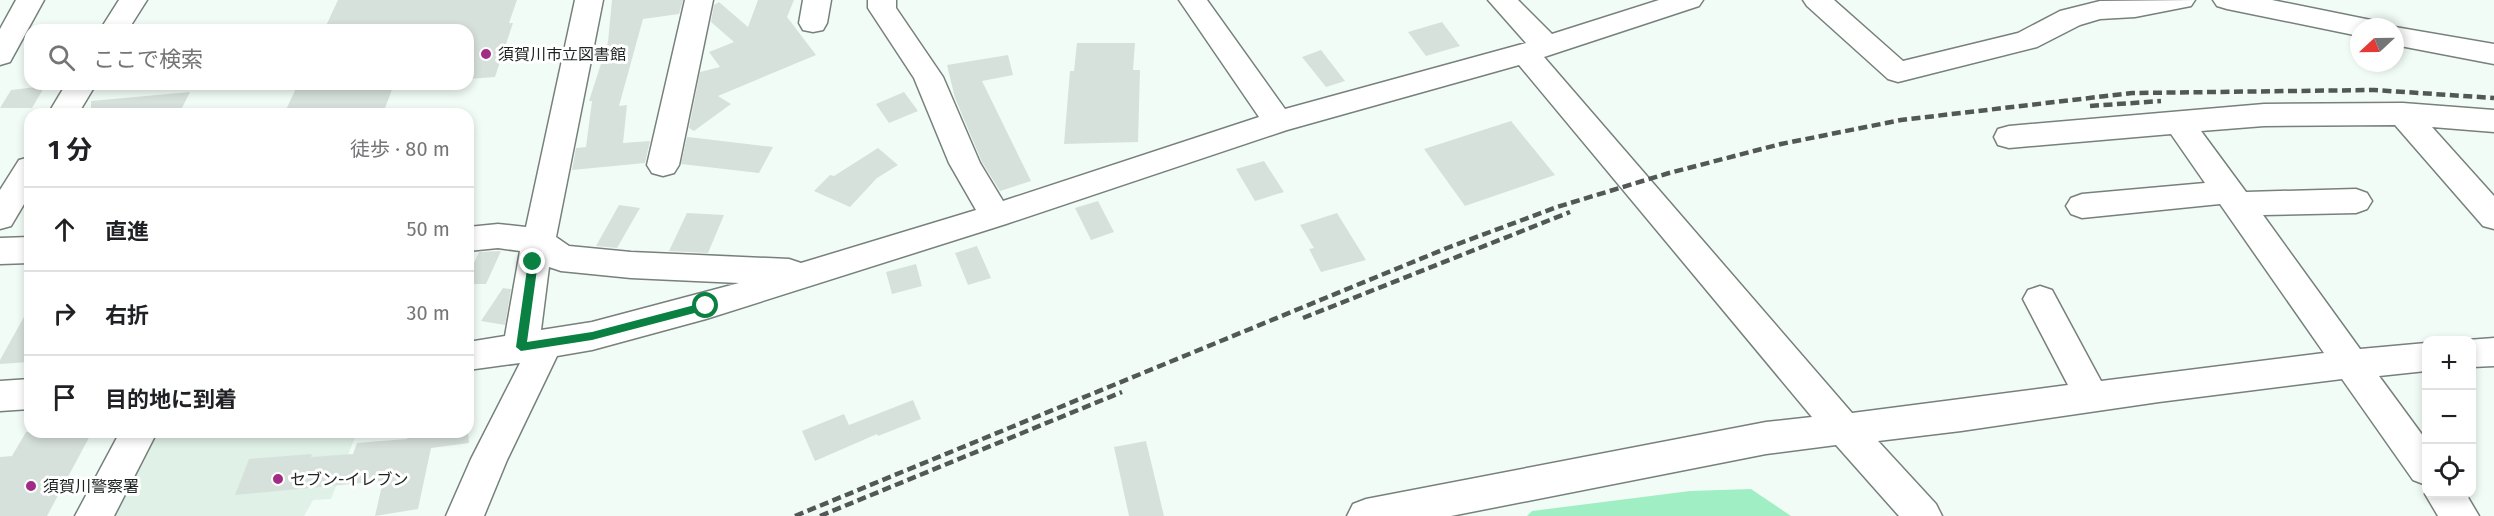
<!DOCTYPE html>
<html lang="ja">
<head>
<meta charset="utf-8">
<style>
	body { margin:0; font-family:"Fira Sans","Noto Sans JP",sans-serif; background:#f2f2f2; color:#202124 }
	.controls { position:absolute; right:18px; bottom:18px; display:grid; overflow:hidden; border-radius:12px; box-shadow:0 3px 9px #0003 }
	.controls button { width:54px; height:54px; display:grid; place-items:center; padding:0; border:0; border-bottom:2px solid #e0e0e0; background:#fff; color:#202124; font:30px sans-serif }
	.compass { position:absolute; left:2350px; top:18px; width:54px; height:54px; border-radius:50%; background:#fff; box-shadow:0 3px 9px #0003; rotate:248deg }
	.stop { position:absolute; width:18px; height:18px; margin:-14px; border:4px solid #0b8043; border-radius:50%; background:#fff }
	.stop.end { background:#0b8043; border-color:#fff; box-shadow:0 2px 6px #0008 }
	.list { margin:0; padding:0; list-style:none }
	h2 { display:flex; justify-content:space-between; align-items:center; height:78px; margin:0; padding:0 24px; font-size:26px }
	h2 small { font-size:20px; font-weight:400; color:#757577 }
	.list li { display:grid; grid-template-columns:39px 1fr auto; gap:18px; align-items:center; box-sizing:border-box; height:84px; padding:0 24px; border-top:2px solid #e0e0e0 }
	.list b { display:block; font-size:22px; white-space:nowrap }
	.list em { font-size:20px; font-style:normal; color:#757577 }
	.icon { flex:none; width:33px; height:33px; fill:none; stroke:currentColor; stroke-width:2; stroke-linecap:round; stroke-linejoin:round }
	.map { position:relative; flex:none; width:2494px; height:516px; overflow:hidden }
	.search { position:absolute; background:#fff; box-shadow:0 3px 9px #0003; left:24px; top:24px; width:450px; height:66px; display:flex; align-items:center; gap:15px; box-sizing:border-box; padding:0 21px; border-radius:18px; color:#757577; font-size:22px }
	.panel { position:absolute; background:#fff; box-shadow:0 3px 9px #0003; left:24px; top:108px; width:450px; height:330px; border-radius:18px }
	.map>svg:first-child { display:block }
	.built { fill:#e0f1e7 }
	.green { fill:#a0efc4 }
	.building { fill:#d7e1db }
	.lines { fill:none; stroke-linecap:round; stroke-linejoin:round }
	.minor-casing { stroke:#77807b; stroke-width:3 }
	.major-casing { stroke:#77807b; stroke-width:3 }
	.minor { fill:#fff; fill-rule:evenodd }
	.major { fill:#fff; fill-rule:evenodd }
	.rail { stroke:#525855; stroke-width:4.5; stroke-dasharray:9 4.5; stroke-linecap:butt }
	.route { fill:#0b8043 }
	.poi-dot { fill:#a22c85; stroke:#fff; stroke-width:2 }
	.labels { text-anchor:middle; stroke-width:6; stroke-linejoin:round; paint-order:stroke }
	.poi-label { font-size:16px; fill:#1e2220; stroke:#fff; text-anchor:start }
</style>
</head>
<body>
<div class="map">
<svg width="2494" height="516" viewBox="0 0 2494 516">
	<rect width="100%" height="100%" fill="#f2fcf6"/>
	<path class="built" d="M155,432h202l-26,67 -18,1 -9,16h-196z"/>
	<path class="green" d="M1751,489l40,27h-264l5,-5 158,-20z"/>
	<path class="building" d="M338,0h179l-8,23h4l-18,54 -27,2v-49h-144z
		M612,0h71l-4,14 -36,5 -24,87 8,-1 -4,38 27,-2 -5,22 -73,7 4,-22 10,-1 6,-46h-3l19,-59z
		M758,0h36l-7,17 29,38 -98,41 13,8 -37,27 -5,-3 11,-56 20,-5 -11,-15 25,-10 -23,-20 3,-17 5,-3 29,25z
		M1442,22l18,24 -34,10 -18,-24z
		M1077,43h58l-2,27h7l-2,72 -74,2 6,-73h4z
		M1321,50l24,31 -19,6 -24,-30z
		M1008,55l5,20 -31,6 49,100 -31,10 -18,-29 -27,-64 -8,-33z
		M298,84h96l-10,27 -46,3h-54z
		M45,86l-13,22h-32l11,-18z
		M190,92l-11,22h-88v-13z
		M904,92l14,19 -29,12 -13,-19z
		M1511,121l44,54 -90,31 -41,-57z
		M687,137h1l85,10 -14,26 -78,-9z
		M878,148l20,17 -21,13 -27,29 -36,-16 16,-16 4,1z
		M1264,161l20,31 -29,9 -19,-32z
		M1098,201l16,31 -23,8 -16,-32z
		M619,205l21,3 -23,40 -21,-2z
		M687,213l37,2 -16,38 -39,-2z
		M1337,213l29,47 -45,12 -12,-23 5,-1 -14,-23z
		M977,246l14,32 -23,7 -13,-32z
		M501,251l-15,33h-18v-8l11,-24z
		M916,264l6,22 -30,8 -6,-22z
		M503,288l8,1 -6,36 -24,-4z
		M30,306v56l-30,2v-4z
		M913,400l8,19 -43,17 -1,-2 -62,27 -13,-30 42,-17 5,11z
		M26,432h66l-45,84h-47v-59l12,-1z
		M409,432h59l1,11 -38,5 -13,61 -43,7 8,-35 -148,14 14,-36 63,-5 -1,3 42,-3 4,-11 50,-4z
		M1146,441l18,75h-35l-15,-69z"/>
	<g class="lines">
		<defs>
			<path id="minor" d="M119,0h28l-19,30h-28z
				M575,0h28l-47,237 13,9 62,6 158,7 12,4 175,-53 -27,-47 -35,-85 -46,-70v-8h28v8l47,69 37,86 23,38 256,-84 -80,-117h28l78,109 241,-66 -38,-43h30l34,34 107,-34h44l-4,6 -155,51 308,356 216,-28 -45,-86 5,-9 12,-4 12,4 49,91 223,-28 -104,-149 -138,14 -11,-4 -5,-8 5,-8 11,-4 123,-11 -34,-49 -162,14 -11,-3 -4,-8 4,-8 11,-3 255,-22 139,-1 91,7v22l-62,-5 62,69v33l-11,-3 -88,-101 -131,1 -63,5 45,61 110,-3 11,4 5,8 -5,8 -11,4 -93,2 97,134 66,-6v28l-47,5 47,64v45l-13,-5 -71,-101 -183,23 -198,29 -83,10 58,63 6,12h-43l-63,-71 -70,9 -315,62h-104l6,-12 13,-5 400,-77 46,-5 -293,-352 -232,65 -281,94 -300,95 -114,31 -35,6 -50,104 -23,56h-38l25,-57 49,-96 -52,7v-28l37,-6 15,-85 -22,-3 -30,3v-24l30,-3 28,3zM549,267l12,4 70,7 108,5 -147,39 -51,8z
				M685,0h28l-34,165 -5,8 -11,3 -11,-3 -5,-8z
				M803,0h28l-4,23 -4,7 -10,2 -10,-2 -4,-7z
				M1803,0h31l69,61 115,-28 42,-22 40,-10 95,-1 -4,6 -56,11 -35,2 -20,6 -43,22 -139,35 -10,-3 -81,-73z
				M2213,0h59l89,18 10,2 4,7h-16v9l-132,-27 -10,-3z
				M2393,27h2l99,17v20l-99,-19z
				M66,84h30l-18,30h-30z
				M30,157v37l-19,32 -11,3v-39l19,-30z
				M30,237v26l-30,1v-26z
				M2494,338v28l-22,1v-27h-5z
				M30,379v30l-30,2v-30z
				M120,432h37l-43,84h-39z
				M2426,491v3h40l13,22h-41l-13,-22z"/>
			<path id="major" d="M16,0h28l-34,62 -10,3v-36z"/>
		</defs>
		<use href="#minor" class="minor-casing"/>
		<use href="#major" class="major-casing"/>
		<use href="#minor" class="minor"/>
		<use href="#major" class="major"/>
		<path class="rail" d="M2090,106l71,-5
			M1303,318l267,-106
			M795,516l652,-268 110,-41 112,-34 112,-29 120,-24 231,-27 242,-3 120,8
			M820,516l302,-124"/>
	</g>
	<path class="route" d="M533,258l5,4 -11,80 65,-10 114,-30 5,4 -5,4 -114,30 -71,11 -5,-4 12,-85z"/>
	<g class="poi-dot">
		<circle cx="486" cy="54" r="6"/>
		<circle cx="278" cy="479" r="6"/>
		<circle cx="31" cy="486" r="6"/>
	</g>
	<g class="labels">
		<g class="poi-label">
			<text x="498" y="60">須賀川市立図書館</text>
			<text x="290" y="485">セブン-イレブン</text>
			<text x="43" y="492">須賀川警察署</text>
		</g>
	</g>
</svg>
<div class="controls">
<button>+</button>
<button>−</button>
<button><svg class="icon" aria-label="locate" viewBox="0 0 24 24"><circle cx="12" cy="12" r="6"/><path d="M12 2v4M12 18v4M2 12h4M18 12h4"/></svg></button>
</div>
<svg class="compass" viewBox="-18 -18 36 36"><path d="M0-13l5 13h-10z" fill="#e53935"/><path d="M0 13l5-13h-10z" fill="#757577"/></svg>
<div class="stop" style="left:706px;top:306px"></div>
<div class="stop end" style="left:533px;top:262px"></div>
<div class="search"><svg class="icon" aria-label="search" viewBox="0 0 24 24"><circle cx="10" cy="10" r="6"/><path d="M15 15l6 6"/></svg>ここで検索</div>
<section class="panel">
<h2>1 分<small>徒歩 · 80 m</small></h2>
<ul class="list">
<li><svg class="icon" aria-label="ahead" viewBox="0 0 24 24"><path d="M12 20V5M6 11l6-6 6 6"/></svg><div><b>直進</b></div><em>50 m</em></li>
<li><svg class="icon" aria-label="right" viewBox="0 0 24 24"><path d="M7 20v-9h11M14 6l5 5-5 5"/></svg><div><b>右折</b></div><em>30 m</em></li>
<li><svg class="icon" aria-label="arrive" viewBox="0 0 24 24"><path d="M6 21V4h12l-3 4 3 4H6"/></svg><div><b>目的地に到着</b></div></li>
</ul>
</section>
</div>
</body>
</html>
